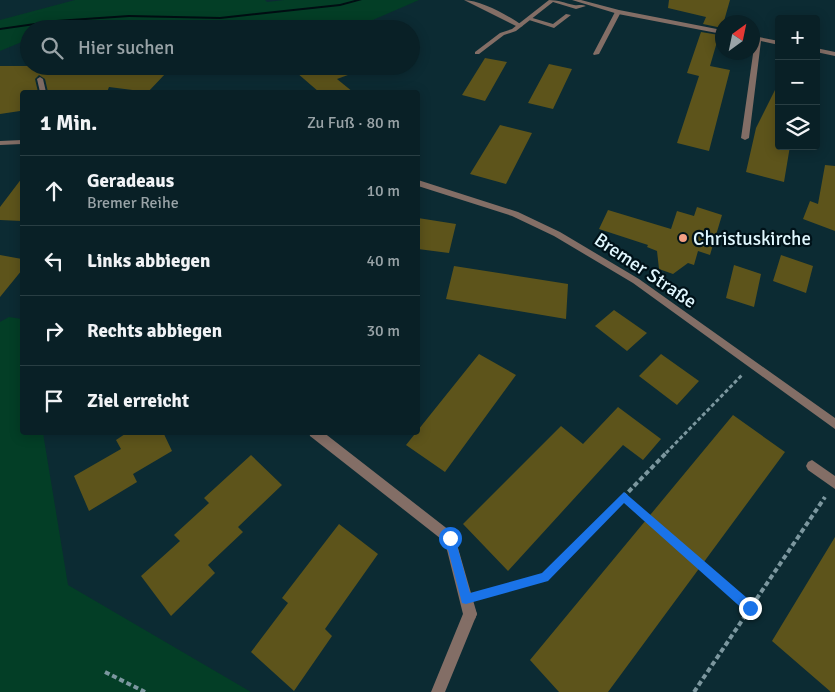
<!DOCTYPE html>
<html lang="de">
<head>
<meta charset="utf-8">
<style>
	body { margin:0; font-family:Signika,sans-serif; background:#172d32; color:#f1f3f6 }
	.controls { position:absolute; right:15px; top:15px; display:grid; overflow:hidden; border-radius:5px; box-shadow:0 2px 12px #0003 }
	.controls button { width:45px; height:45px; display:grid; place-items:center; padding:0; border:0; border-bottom:1px solid #293e43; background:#092026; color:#f1f3f6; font:25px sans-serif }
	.compass { position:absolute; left:715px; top:15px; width:45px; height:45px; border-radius:50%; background:#092026; box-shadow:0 2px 12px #0003; rotate:33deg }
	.stop { position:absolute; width:15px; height:15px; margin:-11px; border:4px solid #1a73e8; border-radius:50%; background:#fff }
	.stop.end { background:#1a73e8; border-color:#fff; box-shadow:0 1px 5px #0008 }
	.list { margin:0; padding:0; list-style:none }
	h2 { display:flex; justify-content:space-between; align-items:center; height:65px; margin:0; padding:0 20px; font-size:21px }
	h2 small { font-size:16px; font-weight:400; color:#99a3a7 }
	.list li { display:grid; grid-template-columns:32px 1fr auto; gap:15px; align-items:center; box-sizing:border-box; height:70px; padding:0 20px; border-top:1px solid #293e43 }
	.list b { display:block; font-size:19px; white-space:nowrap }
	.list p { margin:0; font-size:16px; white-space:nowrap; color:#99a3a7 }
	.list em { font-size:16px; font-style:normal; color:#99a3a7 }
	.icon { flex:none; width:28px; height:28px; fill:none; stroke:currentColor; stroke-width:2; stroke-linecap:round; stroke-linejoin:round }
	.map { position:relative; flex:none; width:835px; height:692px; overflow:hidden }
	.search { position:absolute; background:#092026; box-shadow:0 2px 12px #0003; left:20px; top:20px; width:400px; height:55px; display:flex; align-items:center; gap:12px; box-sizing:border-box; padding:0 18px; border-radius:28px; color:#99a3a7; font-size:19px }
	.panel { position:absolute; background:#092026; box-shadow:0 2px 12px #0003; left:20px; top:90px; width:400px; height:345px; border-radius:5px }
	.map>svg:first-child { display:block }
	.green { fill:#033e26 }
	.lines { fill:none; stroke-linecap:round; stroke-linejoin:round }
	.stream { fill:#010e13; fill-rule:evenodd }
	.building { fill:#5d541b }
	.path-far1 { stroke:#7c979f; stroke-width:3; stroke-dasharray:4 2.5; stroke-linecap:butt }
	.path { stroke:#7c979f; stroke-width:4; stroke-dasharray:5 3; stroke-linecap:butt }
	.service { fill:#836e66; fill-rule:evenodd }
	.minor { fill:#836e66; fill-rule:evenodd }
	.tertiary { fill:#836e66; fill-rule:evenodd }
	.route { fill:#1a73e8 }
	.poi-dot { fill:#f39f83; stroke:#001219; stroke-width:2 }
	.labels { text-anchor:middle; stroke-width:4.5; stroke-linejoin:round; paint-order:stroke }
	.poi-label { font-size:19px; fill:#e0f7fe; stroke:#001219; text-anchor:start }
	.street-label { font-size:19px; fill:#e0f7fe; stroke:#001219 }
</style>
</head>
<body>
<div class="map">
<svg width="835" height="692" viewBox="0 0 835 692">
	<rect width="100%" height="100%" fill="#0c2b33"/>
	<path class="green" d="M75,0h190l2,2 17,-2h135l-67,29h-323v10l-29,12v-31z
		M9,317l13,2v113l21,1 25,152 183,107h-251v-370z"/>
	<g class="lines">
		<path class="stream" d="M355,0h7l-22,6 -120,13 -91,-2 -73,5 -56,8v-2l56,-8 73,-5 91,2 120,-13z"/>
	</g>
	<path class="building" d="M669,0h61l-8,28 -19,-4 3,-7 -38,-9z
		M701,32l18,3 -9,31 20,4 -21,81 -32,-8 22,-67 -12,-3z
		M485,58l22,4 -22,39 -23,-6z
		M549,64l23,5 -19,40 -25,-6z
		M0,66h147v4l19,3 -18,19 -39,-5 -2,5h-59l-3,-13 -6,-4 -4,4 3,13h-16l-2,19 -20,3z
		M289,66h78v2l-30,11 16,13h-34z
		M779,82v64h11l-6,36 -38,-10 10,-44z
		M500,125l32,8 -26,51 -36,-10z
		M825,165l10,1v65l-32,-12 7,-18 8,3z
		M22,178v43l-22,-1v-13z
		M697,207l25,8 -12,40 -12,-4 -4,14 -6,-2 -15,11 -14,-5 -2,-18 -10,-4 1,-2 -49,-16 9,-19 63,19 6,-18 17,5z
		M418,218l38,6 -7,29 -31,-4z
		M0,255l22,4v11l-22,27z
		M781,255l32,11 -7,27 -33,-12z
		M734,265l27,9 -7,33 -28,-9z
		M454,266l114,18 -2,35 -120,-20z
		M614,310l33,23 -20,18 -32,-25z
		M479,354l37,21 -71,97 -39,-27z
		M661,354l38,27 -22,24 -38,-29z
		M618,407l43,32 -18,21 -20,-15 -115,126 -45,-47 98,-98 22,18z
		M733,415l52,37 -177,240h-49l-29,-32z
		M128,432h35l9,19 -39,23 4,8 -48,29 -15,-35 47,-27 -5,-9z
		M251,455l31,30 -44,42 5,5 -35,33 7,8 -44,43 -30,-40 39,-35 -6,-6 35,-32 -5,-5z
		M339,524l39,30 -53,75 7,7 -38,55 -43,-39 37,-49 -6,-5z
		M835,537v155h-4l-59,-51z"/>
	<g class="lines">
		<path class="path-far1" d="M666,453l76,-78"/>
		<path class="path" d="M623,497l127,111
			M483,594l62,-16 122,-126
			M105,672l40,20
			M694,692l131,-195"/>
		<path class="service" d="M464,0c16,0 46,16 59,26l-5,1z
			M618,10l3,2 -22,42 -5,1 -1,-1 22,-42z
			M566,14l5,1 -17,13 -28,-9 3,-2 24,7z
			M812,460l23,16v13l-27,-19 -2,-4 2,-4z
			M470,607l5,2 2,5 -32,78h-14l34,-83z"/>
		<path class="minor" d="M549,0c9,0 16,3 25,5 4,1 8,-1 12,1l-10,3 -23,-7 -37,29 -12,4 -25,19h-4v-2l25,-19 12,-4z
			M572,0h9l38,10 103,20v4l-104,-20z
			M753,36l26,5v4l-18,-4 -12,97 -4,2 -4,-2 14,-98h-3z
			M816,48l19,4v4l-19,-4z
			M40,77l3,2 3,13h-6l-3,-13z
			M309,432h14l131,102 23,80 -2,5 -5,2 -5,-2 -2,-5 -18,-72 -135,-106z"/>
		<path class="tertiary" d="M22,140v4l-22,1v-4z
			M418,180l100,32 42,20 79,47 196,139v11l-202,-146 -79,-47 -42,-20 -94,-30z"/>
	</g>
	<path class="route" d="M624,492l130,112 2,4 -2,4 -4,2 -4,-2 -122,-109 -76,78 -82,23 -4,-1 -17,-65 1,-3h8l1,3 15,55 72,-20z"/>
	<circle class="poi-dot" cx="683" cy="238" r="5"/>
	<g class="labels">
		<g class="poi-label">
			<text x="693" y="245">Christuskirche</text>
		</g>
		<g class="street-label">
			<text transform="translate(646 270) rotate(34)" y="7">Bremer Straße</text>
		</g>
	</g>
</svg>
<div class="controls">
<button>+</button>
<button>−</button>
<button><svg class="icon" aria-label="layers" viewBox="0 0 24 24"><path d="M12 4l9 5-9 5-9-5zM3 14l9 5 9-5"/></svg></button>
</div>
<svg class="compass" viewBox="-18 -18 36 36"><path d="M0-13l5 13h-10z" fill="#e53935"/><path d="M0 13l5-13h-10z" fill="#99a3a7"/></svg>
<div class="stop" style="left:450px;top:538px"></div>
<div class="stop end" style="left:750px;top:608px"></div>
<div class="search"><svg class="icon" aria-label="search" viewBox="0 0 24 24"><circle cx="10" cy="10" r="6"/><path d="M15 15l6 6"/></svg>Hier suchen</div>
<section class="panel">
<h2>1 Min.<small>Zu Fuß · 80 m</small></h2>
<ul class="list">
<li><svg class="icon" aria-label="ahead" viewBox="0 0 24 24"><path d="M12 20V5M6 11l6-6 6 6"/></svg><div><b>Geradeaus</b><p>Bremer Reihe</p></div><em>10 m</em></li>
<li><svg class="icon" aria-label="left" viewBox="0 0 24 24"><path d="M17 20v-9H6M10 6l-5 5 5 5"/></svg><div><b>Links abbiegen</b></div><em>40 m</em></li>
<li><svg class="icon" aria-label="right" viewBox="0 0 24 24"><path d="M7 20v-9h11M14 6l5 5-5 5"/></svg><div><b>Rechts abbiegen</b></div><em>30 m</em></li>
<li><svg class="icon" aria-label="arrive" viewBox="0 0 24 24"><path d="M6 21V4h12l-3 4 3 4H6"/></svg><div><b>Ziel erreicht</b></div></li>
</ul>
</section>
</div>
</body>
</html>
